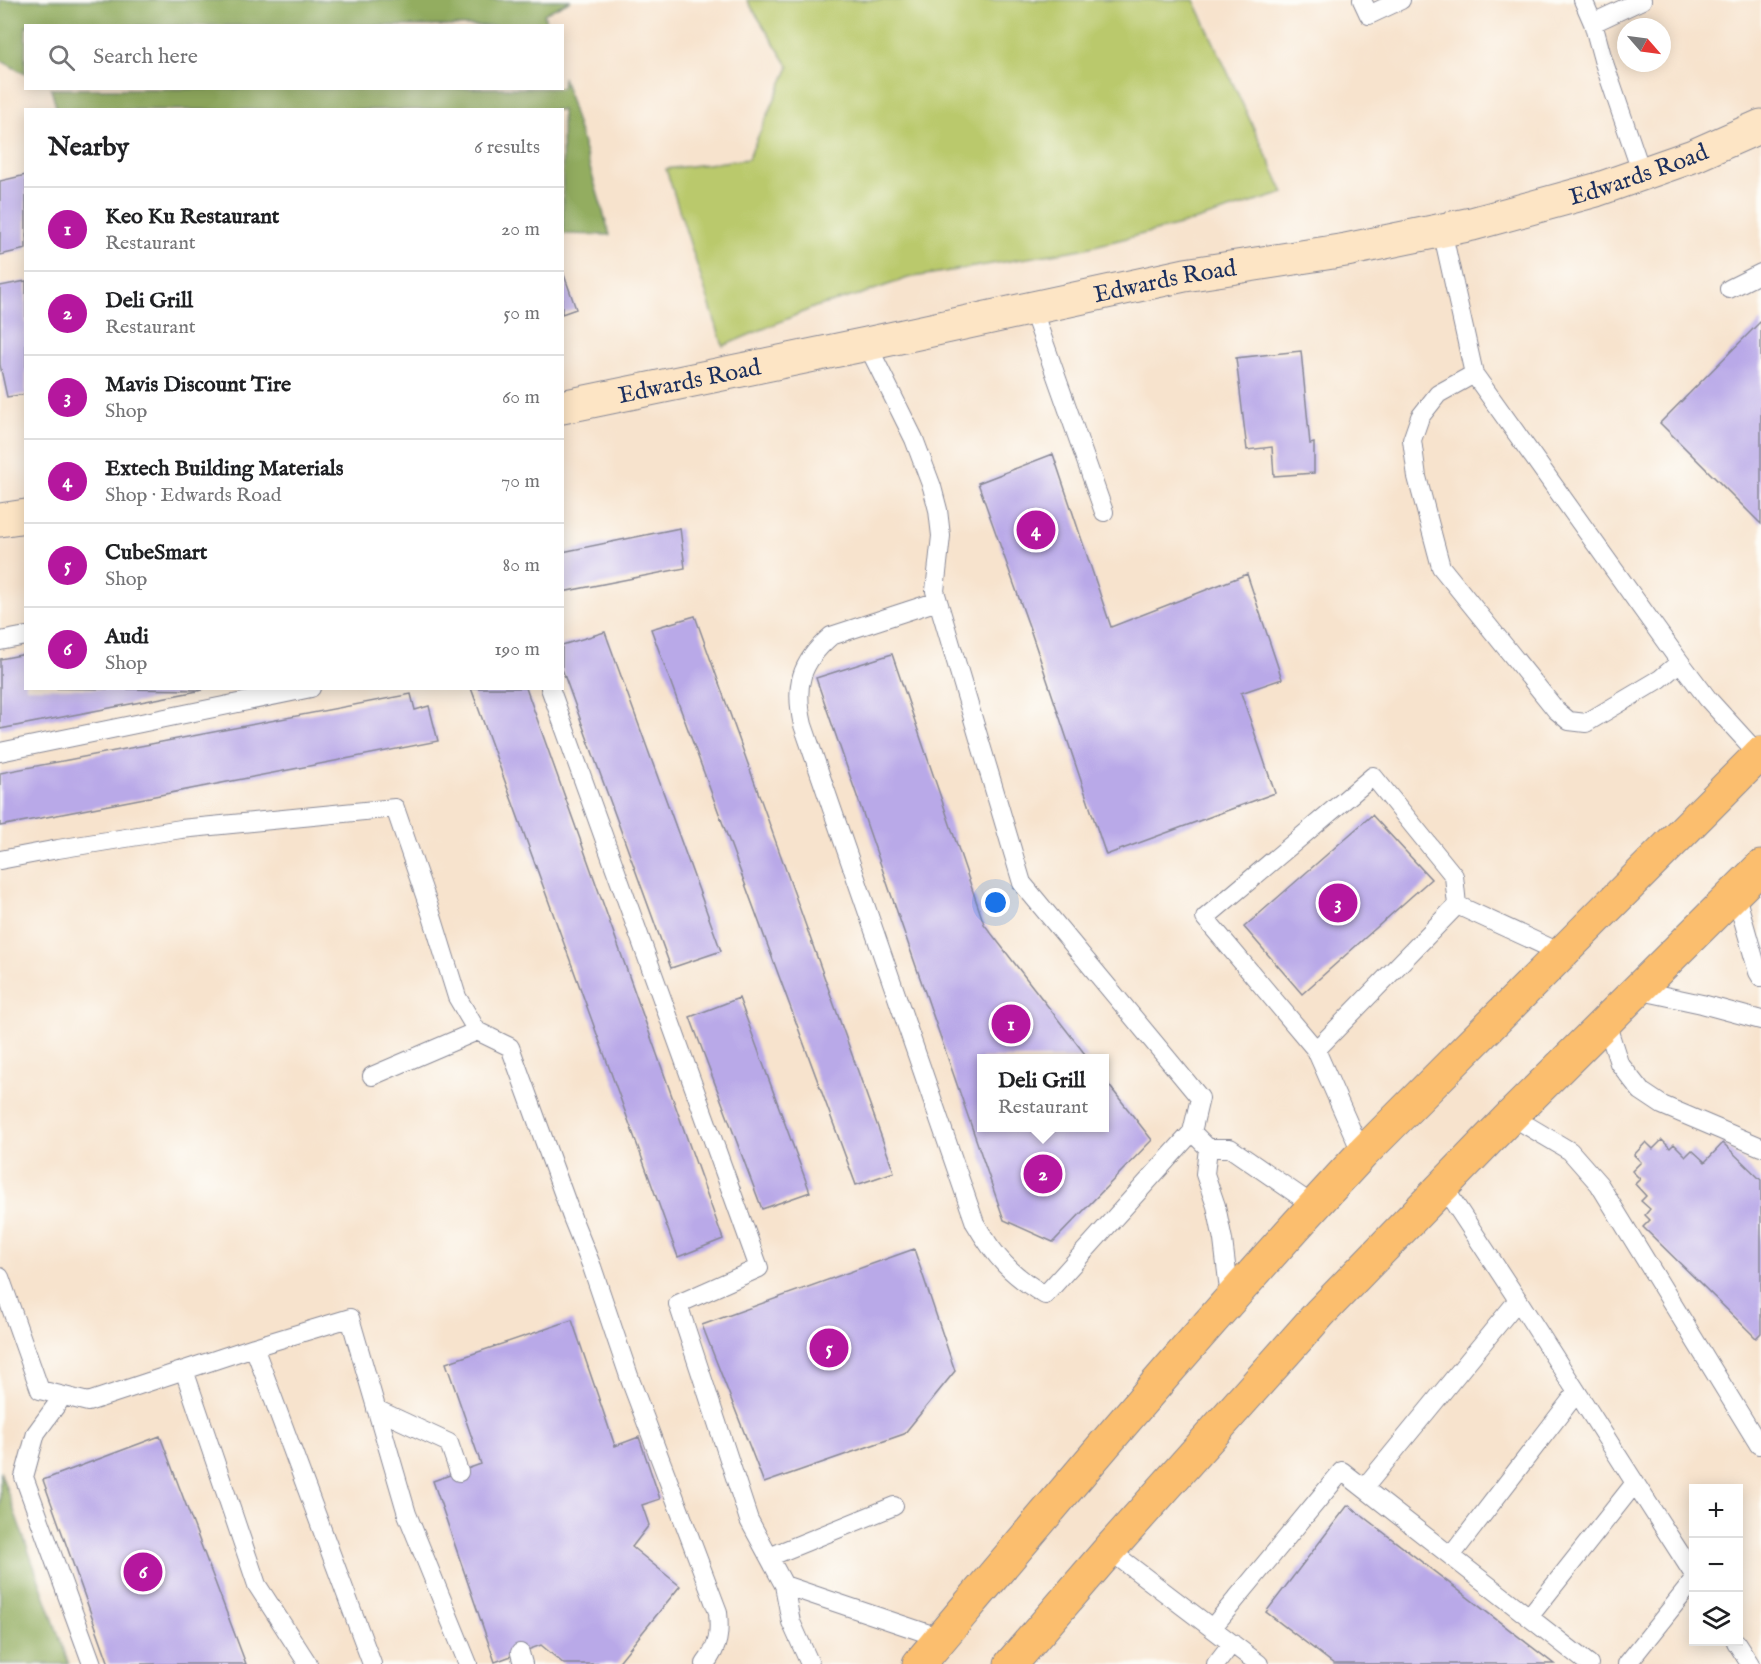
<!DOCTYPE html>
<html lang="en">
<head>
<meta charset="utf-8">
<style>
	body { margin:0; font-family:"IM FELL English",serif; background:#f6f6f6; color:#202124 }
	.controls { position:absolute; right:18px; bottom:18px; display:grid; overflow:hidden; border-radius:0px; box-shadow:0 3px 15px #0003 }
	.controls button { width:54px; height:54px; display:grid; place-items:center; padding:0; border:0; border-bottom:2px solid #e0e0e0; background:#fff; color:#202124; font:30px sans-serif }
	.compass { position:absolute; left:1617px; top:18px; width:54px; height:54px; border-radius:50%; background:#fff; box-shadow:0 3px 15px #0003; rotate:118deg }
	.you { position:absolute; left:996px; top:903px; width:21px; height:21px; margin:-15px; border:4px solid #fff; border-radius:50%; background:#1a73e8; box-shadow:0 0 0 9px #1a73e833 }
	.badge { display:grid; place-items:center; width:39px; height:39px; border-radius:50%; background:#b5179e; color:#fff; font-size:20px; font-weight:700 }
	.pin { position:absolute; translate:-50% -50%; border:3px solid #fff; box-shadow:0 2px 6px #0006 }
	.popup { position:absolute; left:977px; top:1054px; width:132px; height:78px; box-sizing:border-box; display:grid; place-content:center; border-radius:0px; background:#fff; filter:drop-shadow(0 2px 4px #0005); font-size:20px; white-space:nowrap; color:#757577 }
	.popup b { font-size:22px; color:#202124 }
	.popup::after { content:''; position:absolute; left:50%; top:100%; margin-left:-12px; border:12px solid transparent; border-top-color:#fff }
	.list { margin:0; padding:0; list-style:none }
	h2 { display:flex; justify-content:space-between; align-items:center; height:78px; margin:0; padding:0 24px; font-size:26px }
	h2 small { font-size:20px; font-weight:400; color:#757577 }
	.list li { display:grid; grid-template-columns:39px 1fr auto; gap:18px; align-items:center; box-sizing:border-box; height:84px; padding:0 24px; border-top:2px solid #e0e0e0 }
	.list b { display:block; font-size:22px; white-space:nowrap }
	.list p { margin:0; font-size:20px; white-space:nowrap; color:#757577 }
	.list em { font-size:20px; font-style:normal; color:#757577 }
	.icon { flex:none; width:33px; height:33px; fill:none; stroke:currentColor; stroke-width:2; stroke-linecap:round; stroke-linejoin:round }
	.map { position:relative; flex:none; width:1761px; height:1664px; overflow:hidden }
	.search { position:absolute; background:#fff; box-shadow:0 3px 15px #0003; left:24px; top:24px; width:540px; height:66px; display:flex; align-items:center; gap:15px; box-sizing:border-box; padding:0 21px; border-radius:0px; color:#757577; font-size:22px }
	.panel { position:absolute; background:#fff; box-shadow:0 3px 15px #0003; left:24px; top:108px; width:540px; height:582px; border-radius:0px }
	.map>svg:first-child { display:block }
	.green { fill:#bac96c; stroke:#6a7c65; stroke-width:1.5 }
	.forest { fill:#93ad60; stroke:#576e5f; stroke-width:1.5 }
	.building { fill:#b9a9e8 }
	.lines { fill:none; stroke-linecap:round; stroke-linejoin:round }
	.lane-casing { stroke:#898996; stroke-width:20 }
	.secondary-casing { stroke:#898996; stroke-width:35 }
	.highway-casing { stroke:#898996; stroke-width:35 }
	.lane { stroke:#fff; stroke-width:18 }
	.secondary { stroke:#fde5c5; stroke-width:33 }
	.highway { stroke:#fbbe6e; stroke-width:33 }
	.labels { text-anchor:middle; stroke-width:6; stroke-linejoin:round; paint-order:stroke }
	.street-label { font-size:24px; fill:#1b2f5e; stroke:#fdfcf7 }
</style>
</head>
<body>
<div class="map">
<svg width="1761" height="1664" viewBox="0 0 1761 1664">
	<rect width="100%" height="100%" fill="#fdfcf7"/>
	<filter id="ink" filterUnits="userSpaceOnUse"><feTurbulence type="fractalNoise" baseFrequency=".0167" numOctaves="2"/><feDisplacementMap in="SourceGraphic" scale="12" xChannelSelector="R" yChannelSelector="G"/><feConvolveMatrix kernelMatrix="1 2 1 2 8 2 1 2 1" color-interpolation-filters="sRGB"/></filter>
	<filter id="wash" filterUnits="userSpaceOnUse"><feTurbulence type="fractalNoise" baseFrequency=".008" numOctaves="4" result="noise"/><feDisplacementMap in="SourceGraphic" scale="24" xChannelSelector="R" yChannelSelector="G"/><feGaussianBlur stdDeviation="1.35" result="paint"/><feColorMatrix in="noise" values="0 0 0 0 0 0 0 0 0 0 0 0 0 0 0 0 0 1.4 0 .05"/><feComposite in="paint" operator="in"/></filter>
	<g filter="url(#wash)">
		<rect width="100%" height="100%" fill="#f7e3cd"/>
		<path class="green" d="M747,0h447l90,193 -100,31 -102,25 -174,29 -46,16 -47,13 -92,39 -57,-177 82,-10 41,-92z"/>
		<path class="forest" d="M0,0h571l-27,14 3,12h-521l-1,48 -25,-14z
			M563,77l47,158 -47,-1 -1,-124h-505l-6,-21 511,-1z
			M0,1471l69,193h-69z"/>
		<g id="blocks">
			<path class="building" d="M26,175v74l-26,6v-74z
				M562,269l14,40 -14,5z
				M26,281v113l-19,3 -7,-32v-79z
				M1761,321v203l-101,-101z
				M1301,351l9,93 4,-1v30l-40,3 -2,-29 -25,3 -11,-92z
				M1053,454l58,173 136,-53 35,105 -41,14 34,100 -169,62 -76,-226 -52,-146z
				M680,528l5,40 -123,24v-40z
				M695,616l199,556 -38,13 -205,-556z
				M605,632l116,319 -50,17 -109,-299v-24z
				M26,654v34l177,2 -203,39v-70z
				M892,654l92,270 104,134h-106v70h122v-49l48,61 -99,102 -49,-22 -188,-542z
				M471,688h55l197,551 -45,18z
				M411,694l4,16 14,-4 9,35 -438,85v-53z
				M1372,815l59,64 -129,115 -58,-67z
				M739,998l71,194 -48,17 -72,-192z
				M1662,1140l8,8 4,-4 12,12 6,-6 13,12 18,-19 38,37v153l-5,5 -113,-111 7,-7 -5,-5 5,-6 -9,-8 5,-5 -11,-12 5,-5 -8,-8 9,-9 -7,-7 12,-13 7,7z
				M914,1249l41,122 -51,63 -140,49 -62,-158z
				M572,1320l43,126 24,-9 21,62 -18,6 7,20 -17,22 48,39 -63,78h-53l-23,-19 -46,17 -62,-181 48,-17 -35,-101z
				M160,1436l86,228h-137l-66,-184z
				M1348,1505l206,159h-220l-68,-52z"/>
		</g>
	</g>
	<g filter="url(#ink)">
		<use href="#blocks" fill-opacity="0" stroke="#898996" stroke-width="1.5"/>
		<g class="lines">
			<defs>
				<path id="lane" d="M1362,0l7,15 32,-15
					M1583,0l10,23
					M1642,174l-39,-114 -10,-37 49,-23
					M1442,230l32,144 206,288 28,37 51,56
					M1729,289l32,-16
					M1032,308l72,204
					M867,344l47,95 18,48 6,23 3,26 -6,55 87,292 178,215 -8,34 16,16h22l84,58
					M1474,374l-36,20 -18,23 -8,23 5,37 24,90 115,143 13,11 17,2 74,-44 20,-17
					M938,601l-107,35c-31,27 -37,50 -28,89l172,498c20,34 36,52 70,72l147,-163
					M0,641l26,-5
					M550,688l209,580 -81,36 71,216 35,65
					M0,752l311,-64
					M1373,776l81,100 3,29 -141,145 -111,-132z
					M0,860l58,-11 123,-20 214,-21 36,105 26,84 20,34 33,16 63,173 19,47 39,115 87,230c2,22 1,34 -13,52
					M1735,892l23,80 3,5
					M1457,905l104,48
					M1637,990l65,14 59,16
					M1606,1022l13,41 22,28 21,14 99,42
					M1316,1050l46,104
					M372,1076l105,-45
					M1511,1116l59,35 29,33 160,261 2,-2
					M1208,1148l-3,26 11,32 7,34 7,58
					M1443,1186l75,114 176,275
					M0,1277l40,113 48,12 166,-55 118,317
					M254,1347l96,-29 57,196 61,150
					M184,1370l73,215 51,79
					M63,1396l-27,37 -12,44 68,187
					M376,1409l73,34 10,29
					M1364,1488l154,-188
					M1109,1550l150,114
					M1451,1556l126,-164
					M769,1557l125,-51
					M1529,1617l106,-134
					M1212,1628l130,-157 247,193
					M1736,1642l14,22
					M520,1653l3,11
					M810,1664l-19,-42 -7,-37 157,53
					M1216,1664l16,-21
					M1627,1664l67,-84"/>
				<g id="secondary">
					<path id="s1" d="M562,407l305,-63 318,-69 161,-25 126,-26 124,-34 97,-34 68,-30"/>
					<path d="M0,520l26,-4"/>
				</g>
				<path id="highway" d="M919,1664c145,-172 289,-345 443,-510l399,-401
					M1011,1664l98,-114 211,-237 191,-197 250,-249"/>
			</defs>
			<use href="#lane" class="lane-casing"/>
			<use href="#secondary" class="secondary-casing"/>
			<use href="#highway" class="highway-casing"/>
			<use href="#lane" class="lane"/>
			<use href="#secondary" class="secondary"/>
			<use href="#highway" class="highway"/>
		</g>
	</g>
	<g class="labels">
		<g class="street-label">
			<text dy="8" stroke="none"><textPath href="#s1" startOffset="1102">Edwards Road</textPath></text>
			<text dy="8" stroke="none"><textPath href="#s1" startOffset="616">Edwards Road</textPath></text>
			<text dy="8" stroke="none"><textPath href="#s1" startOffset="130">Edwards Road</textPath></text>
		</g>
	</g>
</svg>
<div class="controls">
<button>+</button>
<button>−</button>
<button><svg class="icon" aria-label="layers" viewBox="0 0 24 24"><path d="M12 4l9 5-9 5-9-5zM3 14l9 5 9-5"/></svg></button>
</div>
<svg class="compass" viewBox="-18 -18 36 36"><path d="M0-13l5 13h-10z" fill="#e53935"/><path d="M0 13l5-13h-10z" fill="#757577"/></svg>
<div class="you"></div>
<div class="pin badge" style="left:1011px;top:1024px">1</div>
<div class="pin badge" style="left:1043px;top:1174px">2</div>
<div class="popup"><b>Deli Grill</b>Restaurant</div>
<div class="pin badge" style="left:1338px;top:903px">3</div>
<div class="pin badge" style="left:1036px;top:530px">4</div>
<div class="pin badge" style="left:829px;top:1348px">5</div>
<div class="pin badge" style="left:143px;top:1572px">6</div>
<div class="search"><svg class="icon" aria-label="search" viewBox="0 0 24 24"><circle cx="10" cy="10" r="6"/><path d="M15 15l6 6"/></svg>Search here</div>
<section class="panel">
<h2>Nearby<small>6 results</small></h2>
<ul class="list">
<li><span class="badge">1</span><div><b>Keo Ku Restaurant</b><p>Restaurant</p></div><em>20 m</em></li>
<li><span class="badge">2</span><div><b>Deli Grill</b><p>Restaurant</p></div><em>50 m</em></li>
<li><span class="badge">3</span><div><b>Mavis Discount Tire</b><p>Shop</p></div><em>60 m</em></li>
<li><span class="badge">4</span><div><b>Extech Building Materials</b><p>Shop · Edwards Road</p></div><em>70 m</em></li>
<li><span class="badge">5</span><div><b>CubeSmart</b><p>Shop</p></div><em>80 m</em></li>
<li><span class="badge">6</span><div><b>Audi</b><p>Shop</p></div><em>190 m</em></li>
</ul>
</section>
</div>
</body>
</html>
